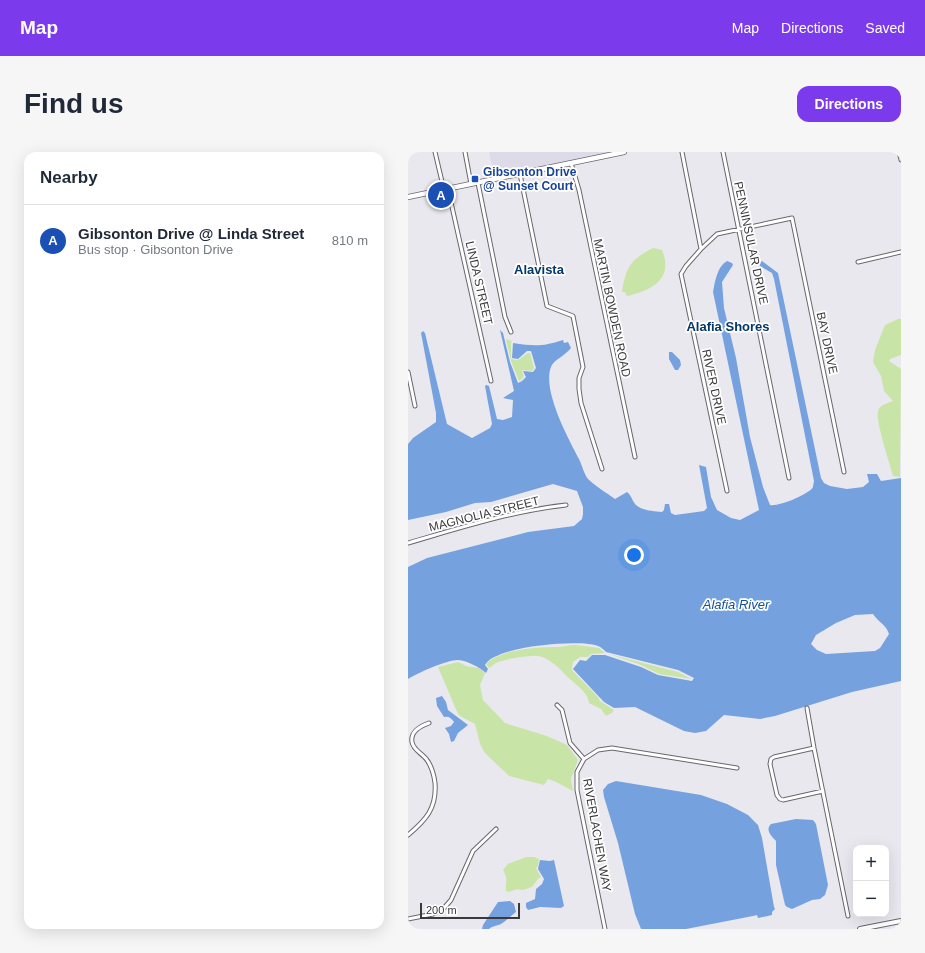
<!DOCTYPE html>
<html lang="en">
<head>
<meta charset="utf-8">
<style>
	body { margin:0; font-family:Arial,sans-serif; background:#f6f6f7; color:#1f2937 }
	.controls { position:absolute; right:12px; bottom:12px; display:grid; overflow:hidden; border-radius:8px; box-shadow:0 4px 16px #0002 }
	.controls button { width:36px; height:36px; display:grid; place-items:center; padding:0; border:0; border-bottom:1px solid #e0e1e3; background:#fff; color:#1f2937; font:20px sans-serif }
	.scale { position:absolute; left:12px; bottom:10px; width:100px; box-sizing:border-box; padding-left:4px; border:2px solid #3a393c; border-top:0; font-size:11px; line-height:14px; white-space:nowrap; color:#3a393c; -webkit-text-stroke:3px #fff; paint-order:stroke }
	.you { position:absolute; left:226px; top:403px; width:14px; height:14px; margin:-10px; border:3px solid #fff; border-radius:50%; background:#1a73e8; box-shadow:0 0 0 6px #1a73e833 }
	.badge { display:grid; place-items:center; width:26px; height:26px; border-radius:50%; background:#7c3aed; color:#fff; font-size:13px; font-weight:700 }
	.pin { position:absolute; translate:-50% -50%; border:2px solid #fff; box-shadow:0 1px 4px #0006 }
	.list { margin:0; padding:0; list-style:none }
	h2 { display:flex; justify-content:space-between; align-items:center; height:52px; margin:0; padding:0 16px; font-size:17px }
	h2 small { font-size:13px; font-weight:400; color:#747a83 }
	.list li { display:grid; grid-template-columns:26px 1fr auto; gap:12px; align-items:center; box-sizing:border-box; height:72px; padding:0 16px; border-top:1px solid #e0e1e3 }
	.list b { display:block; font-size:15px; white-space:nowrap }
	.list p { margin:0; font-size:13px; white-space:nowrap; color:#747a83 }
	.list em { font-size:13px; font-style:normal; color:#747a83 }
	.map { position:relative; flex:none; width:493px; height:777px; overflow:hidden; border-radius:12px }
	header { display:flex; align-items:center; gap:24px; box-sizing:border-box; height:56px; padding:0 20px; background:#7c3aed; color:#fff }
	header strong { font-size:19px }
	nav { display:flex; gap:22px; margin-inline-start:auto; font-size:14px }
	.intro { display:flex; align-items:center; justify-content:space-between; box-sizing:border-box; height:96px; padding:0 24px }
	h1 { margin:0; font-size:28px }
	.button { padding:10px 18px; border-radius:12px; background:#7c3aed; color:#fff; font-size:14px; font-weight:700 }
	main { display:flex; gap:24px; padding:0 24px }
	aside { flex:1; background:#fff; border-radius:12px; box-shadow:0 4px 16px #0002 }
	.map>svg:first-child { display:block }
	.built { fill:#dedbe9 }
	.green { fill:#c9e4a7 }
	.water { fill:#75a2df; fill-rule:evenodd }
	.lines { fill:none; stroke-linecap:round; stroke-linejoin:round }
	.minor-casing { stroke:#68676d; stroke-width:5 }
	.tertiary-casing { stroke:#68676d; stroke-width:6 }
	.secondary-casing { stroke:#68676d; stroke-width:6 }
	.minor { stroke:#fff; stroke-width:3 }
	.tertiary { stroke:#fff; stroke-width:4 }
	.secondary { stroke:#fff; stroke-width:4.5 }
	.transit-dot { fill:#1a4fb4; stroke:#fff; stroke-width:1.5 }
	.labels { text-anchor:middle; stroke-width:3.5; stroke-linejoin:round; paint-order:stroke }
	.transit-label { font-size:12px; font-weight:bold; fill:#164399; stroke:#fff; text-anchor:start }
	.street-label { font-size:12px; fill:#3a393c; stroke:#fff }
	.neighbourhood-label { font-size:13px; font-weight:bold; fill:#023768; stroke:#fff }
	.water-label { font-size:13px; font-style:italic; fill:#135098; stroke:#fff }
</style>
</head>
<body>
<header>
<strong>Map</strong>
<nav><a>Map</a><a>Directions</a><a>Saved</a></nav>
</header>
<div class="intro"><h1>Find us</h1><a class="button">Directions</a></div>
<main>
<aside>
<h2>Nearby<small></small></h2>
<ul class="list">
<li><span class="badge" style="background:#1a4fb4">A</span><div><b>Gibsonton Drive @ Linda Street</b><p>Bus stop · Gibsonton Drive</p></div><em>810 m</em></li>
</ul>
</aside>
<div class="map">
<svg width="493" height="777" viewBox="0 0 493 777">
	<rect width="100%" height="100%" fill="#eae8ef"/>
	<path class="built" d="M81,0h125l-120,25z"/>
	<path class="green" d="M245,96l9,2c12,29 -10,40 -35,46l-2,-4h-3c4,-25 8,-32 31,-44z
		M490,167h3v36l-11,4 -1,2 12,8 -1,108 -7,-1c-3,-12 -18,-56 -15,-65 2,-7 9,-7 15,-10l-9,-10 -3,-15 -8,-14 2,-12 10,-25z
		M98,187l6,2 -1,2v16l7,1 10,-7h2l4,15 -2,3 -10,-1v1l2,5 -3,4 -2,1 -8,-20z
		M168,493l23,3 6,5 -14,1 -3,3h-8l-7,5 -1,5v3l26,27 2,4 14,9 -2,3 -6,3 -5,-7 -12,-6c-1,-10 -10,-16 -18,-23 -9,-8 -17,-19 -29,-23 -8,-3 -38,2 -46,6 -2,1 -5,4 -7,5l-3,-4c15,-15 51,-17 71,-17 6,0 12,-2 19,-2z
		M201,502l69,18 14,7 -33,-5 -18,-9z
		M50,510l8,4 13,2 6,5 -5,12 3,15 22,23 42,13 20,9 11,15 -7,19 2,12 -17,-9 -8,-3 -4,6 -35,-9 -24,-23 -5,-9 -5,-20 -15,-8 -2,-2 -20,-47z
		M118,705h8l5,2 -1,7 -2,2 5,9 -3,2 -6,8 -9,3 -6,-1 -8,3 -3,-1c-1,-11 3,-10 -3,-21l5,-6z"/>
	<path class="water" d="M319,109l5,2 1,2 -11,17 2,26 12,50 14,79 13,50 7,18c8,2 40,-11 43,-18 0,0 1,-6 1,-6l-40,-202 -2,-6 -12,-7 -1,-3 3,-2 16,12 43,205 3,5 6,3 17,3 16,-2 6,-5 -2,-8h10l4,7 20,-3v203l-49,11 -77,24 -15,3 -36,-4 -18,16 -11,2 -11,-2 -49,-24 -21,1 -10,-6 -31,-33 7,-9 6,1 6,-6h13l36,12 17,8 34,6 2,-3 -16,-8 -72,-18c-2,-2 -5,-5 -8,-6 -18,-7 -104,0 -113,19l3,4 -2,4c-7,-6 -18,-12 -28,-13 -12,0 -40,13 -50,19v-112l19,-9 101,-26 46,-6 8,-7 1,-5v-7l-6,-16 -24,-7 -62,18 -16,1 -29,9 -38,8v-76l5,-6 23,-16v-9l-15,-80 2,-2 2,2 22,91 25,14 18,-10 2,-4 -7,-38 1,-1 3,1 8,33 6,1 9,-3 1,-17 -10,-2 11,-7 -14,-61 3,3 7,29 8,21 4,-2 4,-4 -3,-6 10,1 3,-4 -5,-17h-4l-9,8 -6,-1 1,-15c21,3 29,4 50,-3l1,3 4,-1 3,6c-6,8 -18,12 -20,19 -9,23 17,71 28,92 3,6 5,15 9,20 7,7 19,14 27,20l12,-7c5,4 5,9 9,13 7,6 18,6 26,7l2,-2 1,-6h4l2,9 4,2 29,-4 3,-3 -8,-43 7,2 5,30 6,13 14,8 9,2 19,-10 -46,-218c2,-11 4,-25 14,-31zM465,462c6,9 13,10 16,20l-9,14 -5,3 -49,3 -9,-4 -6,-6 5,-9 20,-12 19,-8z
		M261,200h3l8,8 1,5 -3,5h-3l-6,-11z
		M34,544l4,6 2,8 20,15 -10,8 -4,8 -3,1 -2,-8 -4,-6 6,-2 3,-4c-3,-4 -5,-6 -10,-5l-7,-11 -1,-8z
		M208,629l85,14 26,9 21,11 10,10 4,13 12,69 1,2 -3,3v3l-14,3 -1,-3 -4,1 -67,13h-45l-6,-15 -17,-71 -14,-46 -1,-7 5,-6z
		M388,667l17,1 3,4 12,61 -3,10 -5,4 -8,1 -20,9 -5,-2 -2,-2 -9,-40v-24c-5,-5 -11,-11 -5,-17z
		M132,708l10,1 4,-1 10,46 -3,2 -21,-1 -12,3 -2,-3v-4l9,-4 1,-10 6,-5 2,-5 -6,-10z
		M102,749l4,3 2,8c-5,4 -10,9 -15,12 -5,2 -9,2 -12,5h-7l1,-4 15,-23z"/>
	<g class="lines">
		<defs>
			<path id="minor" d="M27,0l9,38
				M57,0l6,32
				M274,0l19,97 -15,17 -5,8 46,217
				M315,0l66,326
				M491,0l2,8
				M163,11l8,27 56,267
				M112,22l27,132 26,10 10,51 -4,11v11l2,14 21,66
				M70,31l27,134 6,15
				M40,37l43,192
				M293,97l16,-15 75,-16 52,254
				M450,110l43,-10
				M0,220l7,34
				M0,391c52,-15 104,-32 158,-38
				M149,553l5,5 8,33 14,16
				M399,556l7,40 34,168
				M406,596l-40,9 -3,2 -1,5 7,31 3,4 3,1 40,-9
				M0,683c18,-15 29,-27 27,-52 -1,-8 -3,-16 -8,-23 -4,-6 -14,-10 -15,-18 -2,-11 9,-16 17,-19
				M0,767l25,-5 11,-6 7,-8 22,-49 23,-22
				M197,777l-28,-139v-18l7,-13 14,-9 14,-2 125,20"/>
			<path id="tertiary" d="M452,777l41,-8"/>
			<path id="secondary" d="M0,45l216,-45"/>
		</defs>
		<use href="#minor" class="minor-casing"/>
		<use href="#tertiary" class="tertiary-casing"/>
		<use href="#secondary" class="secondary-casing"/>
		<use href="#minor" class="minor"/>
		<use href="#tertiary" class="tertiary"/>
		<use href="#secondary" class="secondary"/>
	</g>
	<rect class="transit-dot" x="63" y="23" width="8" height="8" rx="2"/>
	<g class="labels">
		<g class="transit-label">
			<text x="75" y="24">Gibsonton Drive<tspan x="75" dy="14">@ Sunset Court</tspan></text>
		</g>
		<g class="street-label">
			<text transform="translate(343 91) rotate(78)" y="4">PENNINSULAR DRIVE</text>
			<text transform="translate(71 131) rotate(77)" y="4">LINDA STREET</text>
			<text transform="translate(204 156) rotate(78)" y="4">MARTIN BOWDEN ROAD</text>
			<text transform="translate(419 191) rotate(78)" y="4">BAY DRIVE</text>
			<text transform="translate(306 235) rotate(78)" y="4">RIVER DRIVE</text>
			<text transform="translate(76 362) rotate(-14)" y="4">MAGNOLIA STREET</text>
			<text transform="translate(189 683) rotate(80)" y="4">RIVERLACHEN WAY</text>
		</g>
		<g class="neighbourhood-label">
			<text x="131" y="122">Alavista</text>
			<text x="320" y="179">Alafia Shores</text>
		</g>
		<g class="water-label">
			<text x="328" y="457">Alafia River</text>
		</g>
	</g>
</svg>
<div class="controls">
<button>+</button>
<button>−</button>
</div>
<div class="scale">200 m</div>
<div class="you"></div>
<div class="pin badge" style="left:33px;top:43px;background:#1a4fb4">A</div>
</div>
</main>
</body>
</html>
